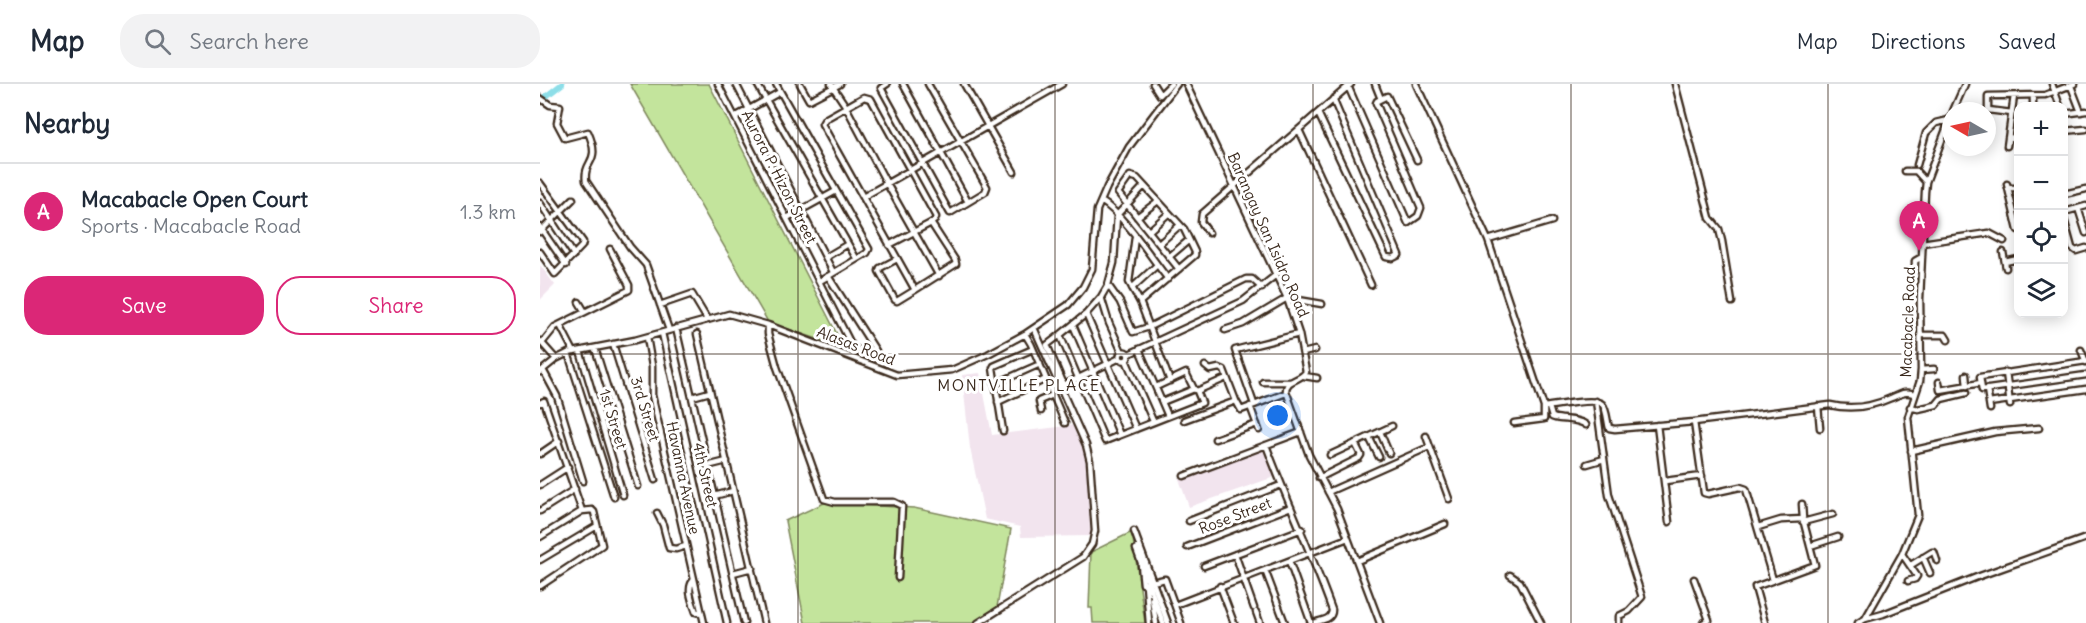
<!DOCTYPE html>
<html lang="en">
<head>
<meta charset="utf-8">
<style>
	body { margin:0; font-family:Delius,sans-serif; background:#f2f2f3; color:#1f2937 }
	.controls { position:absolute; right:18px; top:18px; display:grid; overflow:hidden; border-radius:12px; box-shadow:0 3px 15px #0003 }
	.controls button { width:54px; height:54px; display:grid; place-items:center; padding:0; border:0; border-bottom:2px solid #e0e1e3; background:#fff; color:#1f2937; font:30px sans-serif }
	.compass { position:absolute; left:1402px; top:18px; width:54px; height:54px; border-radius:50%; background:#fff; box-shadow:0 3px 15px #0003; rotate:279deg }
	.you { position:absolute; left:738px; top:332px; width:21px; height:21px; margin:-15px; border:4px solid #fff; border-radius:50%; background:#1a73e8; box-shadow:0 0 0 9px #1a73e833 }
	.badge { display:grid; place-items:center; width:39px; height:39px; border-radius:50%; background:#db2777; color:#fff; font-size:20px; font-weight:700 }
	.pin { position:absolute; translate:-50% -50px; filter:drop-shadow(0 2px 3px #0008) }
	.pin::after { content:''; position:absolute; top:32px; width:21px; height:18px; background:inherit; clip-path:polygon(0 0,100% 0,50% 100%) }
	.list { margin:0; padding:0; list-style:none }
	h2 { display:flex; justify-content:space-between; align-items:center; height:78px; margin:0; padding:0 24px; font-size:26px }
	h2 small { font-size:20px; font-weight:400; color:#747a83 }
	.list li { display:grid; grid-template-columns:39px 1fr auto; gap:18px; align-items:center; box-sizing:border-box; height:96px; padding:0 24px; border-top:2px solid #e0e1e3 }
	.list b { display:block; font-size:22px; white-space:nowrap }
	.list p { margin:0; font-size:20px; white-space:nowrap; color:#747a83 }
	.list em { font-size:20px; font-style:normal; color:#747a83 }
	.actions { display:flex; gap:12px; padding:18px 24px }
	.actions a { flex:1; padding:14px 0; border:2px solid #db2777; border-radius:24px; text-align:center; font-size:21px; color:#db2777 }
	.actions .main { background:#db2777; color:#fff }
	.icon { flex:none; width:33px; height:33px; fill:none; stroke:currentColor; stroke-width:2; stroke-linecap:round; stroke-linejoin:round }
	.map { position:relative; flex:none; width:1546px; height:539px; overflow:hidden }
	header { display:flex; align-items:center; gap:36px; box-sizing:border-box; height:84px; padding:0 30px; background:#fff; border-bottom:2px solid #e0e1e3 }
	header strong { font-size:28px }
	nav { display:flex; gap:33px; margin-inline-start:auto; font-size:21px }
	.search { width:420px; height:54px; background:#f2f2f3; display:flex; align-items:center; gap:15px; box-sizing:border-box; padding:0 21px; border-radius:24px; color:#747a83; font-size:22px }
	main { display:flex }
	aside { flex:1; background:#fff }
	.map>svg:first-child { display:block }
	.built { fill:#f2e4ee }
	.green { fill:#c3e49c; stroke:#7f875d; stroke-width:1.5 }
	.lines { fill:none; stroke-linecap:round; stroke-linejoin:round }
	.river { stroke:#8ddee8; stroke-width:6 }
	.minor-casing { stroke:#3b2a1e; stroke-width:9 }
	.minor { stroke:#fff; stroke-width:4.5 }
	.grid { fill:none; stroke:#3b2a1e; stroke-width:1.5; stroke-opacity:0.55 }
	.labels { text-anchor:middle; stroke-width:6; stroke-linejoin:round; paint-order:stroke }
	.street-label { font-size:15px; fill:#3b2a1e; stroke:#fff }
	.neighbourhood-label { font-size:16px; letter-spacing:1.5px; fill:#3b2a1e; stroke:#fff }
</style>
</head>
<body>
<header>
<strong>Map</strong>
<div class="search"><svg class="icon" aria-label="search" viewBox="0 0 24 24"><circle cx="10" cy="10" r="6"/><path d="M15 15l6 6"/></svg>Search here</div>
<nav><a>Map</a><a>Directions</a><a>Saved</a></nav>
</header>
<main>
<aside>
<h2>Nearby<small></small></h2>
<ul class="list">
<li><span class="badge">A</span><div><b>Macabacle Open Court</b><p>Sports · Macabacle Road</p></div><em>1.3 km</em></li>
</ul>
<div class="actions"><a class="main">Save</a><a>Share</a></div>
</aside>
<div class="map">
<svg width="1546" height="539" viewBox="0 0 1546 539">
	<rect width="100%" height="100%" fill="#fff"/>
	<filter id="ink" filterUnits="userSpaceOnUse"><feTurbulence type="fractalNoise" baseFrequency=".0167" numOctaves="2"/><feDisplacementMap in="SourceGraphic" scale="12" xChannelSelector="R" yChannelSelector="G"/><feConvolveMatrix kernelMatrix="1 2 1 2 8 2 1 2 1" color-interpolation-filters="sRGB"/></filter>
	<g filter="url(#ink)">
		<path class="built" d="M0,181l15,20 -15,15z
			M440,289l12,62 83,-10 12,31 5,80 -71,1 -1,-10 -35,-8 -15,-71 -8,-73z
			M726,363l11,29 -88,31 -10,-28z"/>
		<path class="green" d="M90,0h79l130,254 -13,4 -58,-20z
			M284,419l90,5 97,21 -14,78 -24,16h-168l-20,-102z
			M592,448l13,91h-52l-1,-15h-3l2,-56z"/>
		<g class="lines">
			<path class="river" d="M0,17l22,-17"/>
			<defs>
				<path id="minor" d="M178,0l134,262 4,3 19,5 1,-3 -48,-75
					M196,0l97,188
					M217,0l99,174
					M236,0l93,165 -2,4 -47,28
					M260,0l9,16 31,-16
					M291,0l14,21 42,79 52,92
					M347,0l-6,4 69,125 35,-21 2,-5 -59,-103
					M363,0l65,118
					M424,0l50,88
					M613,0l7,11 11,-11
					M646,0l101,214 12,36 7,38c-6,9 -20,7 -20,19l23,64 28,54 43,114
					M835,0l6,15
					M876,0l72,156 56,167c10,-1 52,-10 58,-3 5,5 5,17 7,24l6,1 79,-7 136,-17c21,5 41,2 61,-7 10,-4 13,-7 23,-4
					M1135,0l35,134 9,11 3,12 10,61
					M1512,0l8,22
					M808,2l60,137 10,-7 3,-8 -45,-105 1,-2 10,-5 30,64
					M1531,2l10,26
					M0,14l10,7 10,1 -3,17 8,15 23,-6c14,32 -5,27 -2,49l44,66 16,18 23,65
					M1493,22v-10
					M1413,27l12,-27
					M778,29l68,144 7,1 6,-3 -66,-156
					M1472,29l-24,-3v-14l57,-1 29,-11
					M1524,30l22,-3
					M195,33l45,-25
					M759,46l72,155
					M1524,47l22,-2
					M1468,54l10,-1
					M1467,62l7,-50
					M1377,81l9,-32 10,-10 13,-3
					M1365,87h11l10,11
					M0,99l43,59 -1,4 -27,28 -15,-22
					M1467,100l11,46
					M1468,104h10
					M1524,110l22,-5
					M323,113l199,-113
					M561,117c23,14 49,55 67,78
					M0,119l34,52
					M1538,124l8,25
					M1524,128l22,-6
					M597,133l21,-16
					M247,134l49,-27
					M1524,135l8,29 4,3 10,-3
					M0,143l26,38
					M609,147l20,-18
					M0,148l33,-33
					M669,149l-8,-11 1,-8 149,-130
					M595,153l-6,45 11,20 30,79
					M948,156l64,-19
					M1382,159l67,-10 15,8
					M619,160l21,-19
					M349,161l42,-22 4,-3 1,-3 -65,-118 -7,-2 -39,22 -3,5 93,166 41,-26 -1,-4 -24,-37
					M1463,168l3,16
					M286,173l22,-13
					M629,173l20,-17
					M357,175l-17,9 -1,3 16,29 2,1 18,-11
					M1465,178l13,-3
					M1375,192v-15l7,-4
					M568,201l12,17 13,30 16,-5 97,-48h6l10,9
					M592,204l25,-23
					M561,213l-15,17 -26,21 45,106 97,-38 -5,-12
					M39,218l6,10
					M600,218l55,-47v-3l-11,-23 -47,-51 -7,-2 -12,17 61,76
					M120,221l32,-11 15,25
					M546,230l50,115
					M20,241l14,27
					M228,241v9l9,33 47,132 11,3h59l8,4 -4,72
					M533,241l47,110
					M136,244l68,295
					M685,246l18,-6 44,-26 35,6
					M122,249l65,290
					M157,250l67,289
					M485,250l6,10 34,79
					M520,251l-13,10 17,40 56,-27
					M1381,251h24l3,5
					M107,253l5,29v29l52,228
					M0,257l16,18
					M2,259l13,-16 74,-37v-5l-19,-36
					M73,260l42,136
					M55,264l43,138
					M599,265l29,67
					M1541,266l5,12
					M40,267l43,144
					M579.5 272a4.5 4.5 0 1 1 9 0a4.5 4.5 0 1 1-9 0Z
					M582,268l-13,-29 -8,-26 7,-12 6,-22 3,-48 27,-29
					M28,269l46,144
					M763,269l12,-3
					M589,270l114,-53 33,-26
					M586,276l27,61
					M1546,277l-106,16 2,13 104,-15
					M665,282l5,4 9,-2 5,2 12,31 5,9 45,-17
					M3,286l14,26 26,85
					M1381,286l13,-1
					M0,288l16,-13 12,-6 67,-13 94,-26 39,11 129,50 55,-5 36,-16 37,-20 43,-29 15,-18 9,-18 5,-59 10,-23 22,-40 48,-63
					M1466,288l4,33
					M1426,291l1,11
					M764,292l13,2
					M723,298h27
					M1399,298l1,8 41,-7
					M455,300l45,-20
					M616,303l30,-14 8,16
					M1447,305l3,20
					M152,313l18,-5
					M1056,317l13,94 33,102 -13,14 -10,5v7
					M458,318l48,-23
					M622,318l32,-13 3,2 27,-12
					M0,319l4,-2 38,110 10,-1 2,2 8,33 -62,41
					M1449,319l97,-14
					M714,320l-19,-54 64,-16
					M710,322l9,24
					M1278,322l2,22
					M1009,323l3,10 3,1c9,2 24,1 31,7
					M1370,323l8,2 18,-4 5,-6 25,-6
					M501,327l-2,-10 14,-6
					M644,336l52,-19
					M1154,338l10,71 4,1 32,-7 6,2 27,91
					M974,339l30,-4v-12
					M1117,341l12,97
					M463,347l-10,-63 1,-2 39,-17
					M840,348l9,21
					M886,352l23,63
					M829,353l10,20
					M675,355l42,-15
					M726,361c21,56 46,109 66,165 0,10 -10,10 -19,13
					M1371,367l84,-19 44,-4
					M0,370l19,-13
					M790,371l62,-29
					M1047,380l17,-5
					M167,382l20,-5
					M644,392l117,-44
					M779,394l40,-20 2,-3 -6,-12
					M1125,397l37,-5
					M0,401l28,-18
					M788,408l101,-45
					M174,412l19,-5
					M0,427l35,-22
					M117,429l6,12 6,23 7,1 10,-3
					M649,437l92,-36
					M1263,438l30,-8
					M1218,443l23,-7 22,-1
					M594,447l34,92
					M0,453l42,-26
					M1270,462l28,-9
					M600,463l-4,2 27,74
					M647,463l104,-40
					M695,470l19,54
					M1362,470l15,22 -2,3 -7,2
					M1383,473l7,16
					M0,476l57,-34
					M749,477l22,62
					M817,477l88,-37
					M606,479l-5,1 2,20 22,-5 16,44
					M1371,481l21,-13h2l3,9
					M664,482l98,-37
					M725,486l20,53
					M193,489l19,-5
					M970,491l10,7 21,41
					M1154,495l15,41 -6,3
					M153,497c-7,8 0,22 3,31l6,1
					M606,500l3,39
					M680,502l14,37
					M612,515l4,24
					M635,521l173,-67
					M716,528l4,11
					M1325,535l18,-5 94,-37 109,-39
					M438,539l105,-66 9,-13 3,-13 -5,-70 -4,-16 -52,-117
					M1225,539l-10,-36 60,-22 -12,-46 -1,-15
					M1318,539l7,-4 37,-65 16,-39 -10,-98 12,-36 1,-11 -1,-71 5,-107 1,-10 25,-66"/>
			</defs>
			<use href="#minor" class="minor-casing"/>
			<use href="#minor" class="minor"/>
		</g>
	</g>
	<path class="grid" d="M258,0v539M515,0v539M773,0v539M1031,0v539M1288,0v539M0,270h1546"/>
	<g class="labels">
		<g class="street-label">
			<text transform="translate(239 93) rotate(63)" y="5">Aurora P. Hizon Street</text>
			<text transform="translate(728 151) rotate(66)" y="5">Barangay San Isidro Road</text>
			<text transform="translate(1368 238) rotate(-88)" y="5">Macabacle Road</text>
			<text transform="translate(316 262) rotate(21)" y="5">Alasas Road</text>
			<text transform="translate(105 325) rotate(73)" y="5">3rd Street</text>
			<text transform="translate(73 335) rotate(73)" y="5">1st Street</text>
			<text transform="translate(165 391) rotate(77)" y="5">4th Street</text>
			<text transform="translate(143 394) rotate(78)" y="5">Havanna Avenue</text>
			<text transform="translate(695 432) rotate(-21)" y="5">Rose Street</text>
		</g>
		<g class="neighbourhood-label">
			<text x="479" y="307">MONTVILLE PLACE</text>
		</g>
	</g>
</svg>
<div class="controls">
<button>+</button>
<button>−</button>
<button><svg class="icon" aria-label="locate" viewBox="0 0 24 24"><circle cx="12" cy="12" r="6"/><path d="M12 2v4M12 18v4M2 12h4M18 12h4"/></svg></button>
<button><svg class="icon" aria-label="layers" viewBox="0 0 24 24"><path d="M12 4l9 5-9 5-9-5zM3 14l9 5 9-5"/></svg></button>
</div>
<svg class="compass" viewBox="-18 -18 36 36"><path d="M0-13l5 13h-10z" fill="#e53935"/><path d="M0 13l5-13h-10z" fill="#747a83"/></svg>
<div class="you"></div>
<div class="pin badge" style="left:1379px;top:167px">A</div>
</div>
</main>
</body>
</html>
